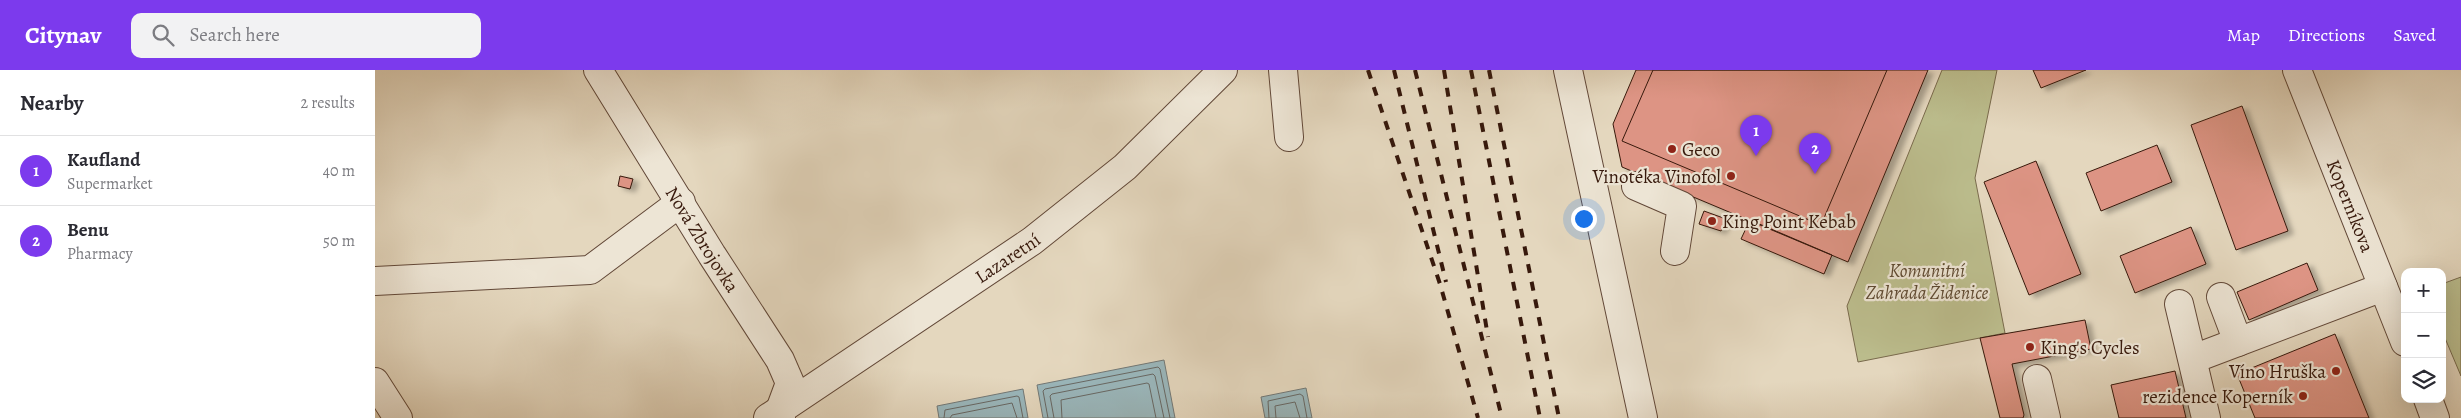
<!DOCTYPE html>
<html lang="en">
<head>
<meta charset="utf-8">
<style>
	body { margin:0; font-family:Alegreya,serif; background:#f2f2f3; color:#2b2b33 }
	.controls { position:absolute; right:15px; bottom:15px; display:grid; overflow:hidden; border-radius:10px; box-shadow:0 5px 20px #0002 }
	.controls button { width:45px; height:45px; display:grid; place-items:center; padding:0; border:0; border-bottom:1px solid #e1e1e2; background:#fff; color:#2b2b33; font:25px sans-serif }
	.you { position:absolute; left:1208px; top:148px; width:18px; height:18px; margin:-12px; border:4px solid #fff; border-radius:50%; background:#1a73e8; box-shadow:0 0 0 8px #1a73e833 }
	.badge { display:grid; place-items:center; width:32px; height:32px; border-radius:50%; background:#7c3aed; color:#fff; font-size:16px; font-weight:700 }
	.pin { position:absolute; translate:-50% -41px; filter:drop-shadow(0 1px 2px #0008) }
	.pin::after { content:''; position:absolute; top:26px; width:18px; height:15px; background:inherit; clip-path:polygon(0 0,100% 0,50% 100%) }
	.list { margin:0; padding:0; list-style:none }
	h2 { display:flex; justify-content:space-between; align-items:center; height:65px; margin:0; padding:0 20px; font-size:21px }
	h2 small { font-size:16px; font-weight:400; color:#7c7c81 }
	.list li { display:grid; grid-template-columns:32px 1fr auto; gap:15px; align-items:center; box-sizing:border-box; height:70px; padding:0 20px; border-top:1px solid #e1e1e2 }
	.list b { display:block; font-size:19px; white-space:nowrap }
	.list p { margin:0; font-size:16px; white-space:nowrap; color:#7c7c81 }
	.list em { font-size:16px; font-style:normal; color:#7c7c81 }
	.icon { flex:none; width:28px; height:28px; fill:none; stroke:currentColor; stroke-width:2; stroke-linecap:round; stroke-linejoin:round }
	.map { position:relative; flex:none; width:2086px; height:348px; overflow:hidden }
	header { display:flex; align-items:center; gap:30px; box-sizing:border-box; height:70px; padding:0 25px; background:#7c3aed; color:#fff }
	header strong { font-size:24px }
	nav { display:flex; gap:28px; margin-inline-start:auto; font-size:18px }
	.search { width:350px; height:45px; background:#f2f2f3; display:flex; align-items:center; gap:12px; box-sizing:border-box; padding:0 18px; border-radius:10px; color:#7c7c81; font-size:19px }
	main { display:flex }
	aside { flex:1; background:#fff }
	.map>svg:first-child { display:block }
	.green { fill:#bbbc8c; stroke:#796a4c }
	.water { fill:#9ab7bc; stroke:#727876 }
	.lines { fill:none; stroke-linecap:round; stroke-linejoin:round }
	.shore { stroke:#686864; stroke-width:1 }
	.building { fill:#dd9484; stroke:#37190c; filter:url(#shadow) }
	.minor-casing { stroke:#624838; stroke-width:30 }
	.minor { stroke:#ede5d5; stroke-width:28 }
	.rail { stroke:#37190c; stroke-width:4; stroke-dasharray:9 9; stroke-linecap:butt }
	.poi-dot { fill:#8f2418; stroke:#ede5d5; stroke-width:2 }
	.labels { text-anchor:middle; stroke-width:4.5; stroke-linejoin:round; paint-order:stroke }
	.poi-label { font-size:19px; fill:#37190c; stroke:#ede5d5; text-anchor:start }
	.street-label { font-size:19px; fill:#37190c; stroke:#ede5d5 }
	.park-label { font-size:19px; font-style:italic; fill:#5f4a32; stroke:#ede5d5 }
</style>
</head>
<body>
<header>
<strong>Citynav</strong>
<div class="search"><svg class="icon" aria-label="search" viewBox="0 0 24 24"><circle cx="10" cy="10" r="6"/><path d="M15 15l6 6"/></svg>Search here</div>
<nav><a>Map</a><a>Directions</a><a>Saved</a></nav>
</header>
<main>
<aside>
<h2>Nearby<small>2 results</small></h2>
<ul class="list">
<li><span class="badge">1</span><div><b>Kaufland</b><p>Supermarket</p></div><em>40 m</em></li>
<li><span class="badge">2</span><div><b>Benu</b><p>Pharmacy</p></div><em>50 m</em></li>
</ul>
</aside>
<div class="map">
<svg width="2086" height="348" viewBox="0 0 2086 348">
	<defs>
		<filter id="shadow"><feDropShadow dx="5.5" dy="3" stdDeviation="2.5" flood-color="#0004"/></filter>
	</defs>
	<rect width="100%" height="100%" fill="#e4d7be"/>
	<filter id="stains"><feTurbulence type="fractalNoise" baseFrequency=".004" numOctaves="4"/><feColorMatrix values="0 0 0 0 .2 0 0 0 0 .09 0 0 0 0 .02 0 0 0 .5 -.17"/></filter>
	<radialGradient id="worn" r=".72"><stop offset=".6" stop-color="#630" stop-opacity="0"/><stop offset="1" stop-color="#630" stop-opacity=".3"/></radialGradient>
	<path class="green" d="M1567,0h55l-22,108 30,155 -147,29 -11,-56z
		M2086,207v99l-19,-45v-47z"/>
	<path class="water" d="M789,290l11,58h-132l-6,-33z
		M931,318l6,30h-47l-4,-21z
		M648,319l5,29h-89l-2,-12z"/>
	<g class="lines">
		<path class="shore" d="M569,348l1,-8 72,-14 2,1 4,21
			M575,348l2,-3 60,-12 5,15
			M673,348l-5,-27 2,-2 113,-22 2,2 10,49
			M679,348l-4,-22 2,-2 101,-20 2,2 9,42
			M687,348l-1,-18 86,-17 2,1 7,34
			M894,348l-1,-17 32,-7 3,2 4,22
			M901,348l-1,-12 20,-4 5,16"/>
	</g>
	<path class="building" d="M1261,0h292l-80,192 -226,-95 -9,-43z
		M1278,0h234l-66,155 -199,-84z
		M1658,0h53l-45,18z
		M1867,36l46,125 -52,19 -45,-125z
		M1782,75l15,37 -71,29 -15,-38z
		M1661,91l45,113 -52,21 -45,-113z
		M245,106l13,3 -3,10 -12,-3z
		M1329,141l22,8 -5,12 -22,-7z
		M1375,150l82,35 -8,19 -83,-35z
		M1816,157l15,37 -71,29 -15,-37z
		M1932,193l11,27 -69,30 -12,-28z
		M1710,250l6,29 -79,15 12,51 -1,3h-23l-20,-80z
		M1960,264l34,84h-114l-18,-44z
		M1800,301l11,47h-67l-8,-33z"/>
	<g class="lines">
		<defs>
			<g id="minor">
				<path id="s1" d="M223,0l114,185 68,105 10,23 -10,27 1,7"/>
				<path d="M908,0l6,67"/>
				<path d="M1193,0l75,348"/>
				<path id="s2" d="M1922,0l108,272"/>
				<path d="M1261,116l46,20 -7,45"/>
				<path d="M0,211l215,-11 91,-68"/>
				<path d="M1846,227l17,45"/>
				<path d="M1804,234l27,114"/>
				<path d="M1818,289l190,-72"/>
				<path d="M1662,309l9,39"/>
				<path d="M0,312l23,36"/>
				<path d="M2053,329l7,19"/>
				<path id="s3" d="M393,348l264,-177 93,-74 98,-97"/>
			</g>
		</defs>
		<use href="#minor" class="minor-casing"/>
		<use href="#minor" class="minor"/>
		<path class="rail" d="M993,0l72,214 38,134
			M1019,0l52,212
			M1040,0l87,348
			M1069,0l44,267
			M1096,0l69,348
			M1114,0l70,348"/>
	</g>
	<g class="poi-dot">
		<circle cx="1297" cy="79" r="5"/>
		<circle cx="1356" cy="106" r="5"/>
		<circle cx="1337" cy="151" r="5"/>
		<circle cx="1655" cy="277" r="5"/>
		<circle cx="1961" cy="301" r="5"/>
		<circle cx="1928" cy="326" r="5"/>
	</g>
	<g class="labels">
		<g class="poi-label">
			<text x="1307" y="86">Geco</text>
			<text x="1346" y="113" text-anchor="end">Vinotéka Vinofol</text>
			<text x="1347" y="158">King Point Kebab</text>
			<text x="1665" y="284">King's Cycles</text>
			<text x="1951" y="308" text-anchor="end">Víno Hruška</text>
			<text x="1918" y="333" text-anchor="end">rezidence Koperník</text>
		</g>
		<g class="street-label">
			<text dy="7" stroke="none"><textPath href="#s2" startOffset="146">Koperníkova</textPath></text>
			<text dy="7" stroke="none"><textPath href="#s1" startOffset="199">Nová Zbrojovka</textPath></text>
			<text dy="7" stroke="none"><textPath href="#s3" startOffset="288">Lazaretní</textPath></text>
		</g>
		<g class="park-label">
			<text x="1552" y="207">Komunitní<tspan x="1552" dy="22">Zahrada Židenice</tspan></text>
		</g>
	</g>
	<rect width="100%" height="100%" filter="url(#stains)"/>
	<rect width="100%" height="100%" fill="url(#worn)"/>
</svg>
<div class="controls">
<button>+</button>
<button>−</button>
<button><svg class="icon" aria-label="layers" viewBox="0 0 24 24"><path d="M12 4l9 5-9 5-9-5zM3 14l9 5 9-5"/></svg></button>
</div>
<div class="you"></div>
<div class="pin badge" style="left:1381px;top:86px">1</div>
<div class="pin badge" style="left:1440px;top:104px">2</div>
</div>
</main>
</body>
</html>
